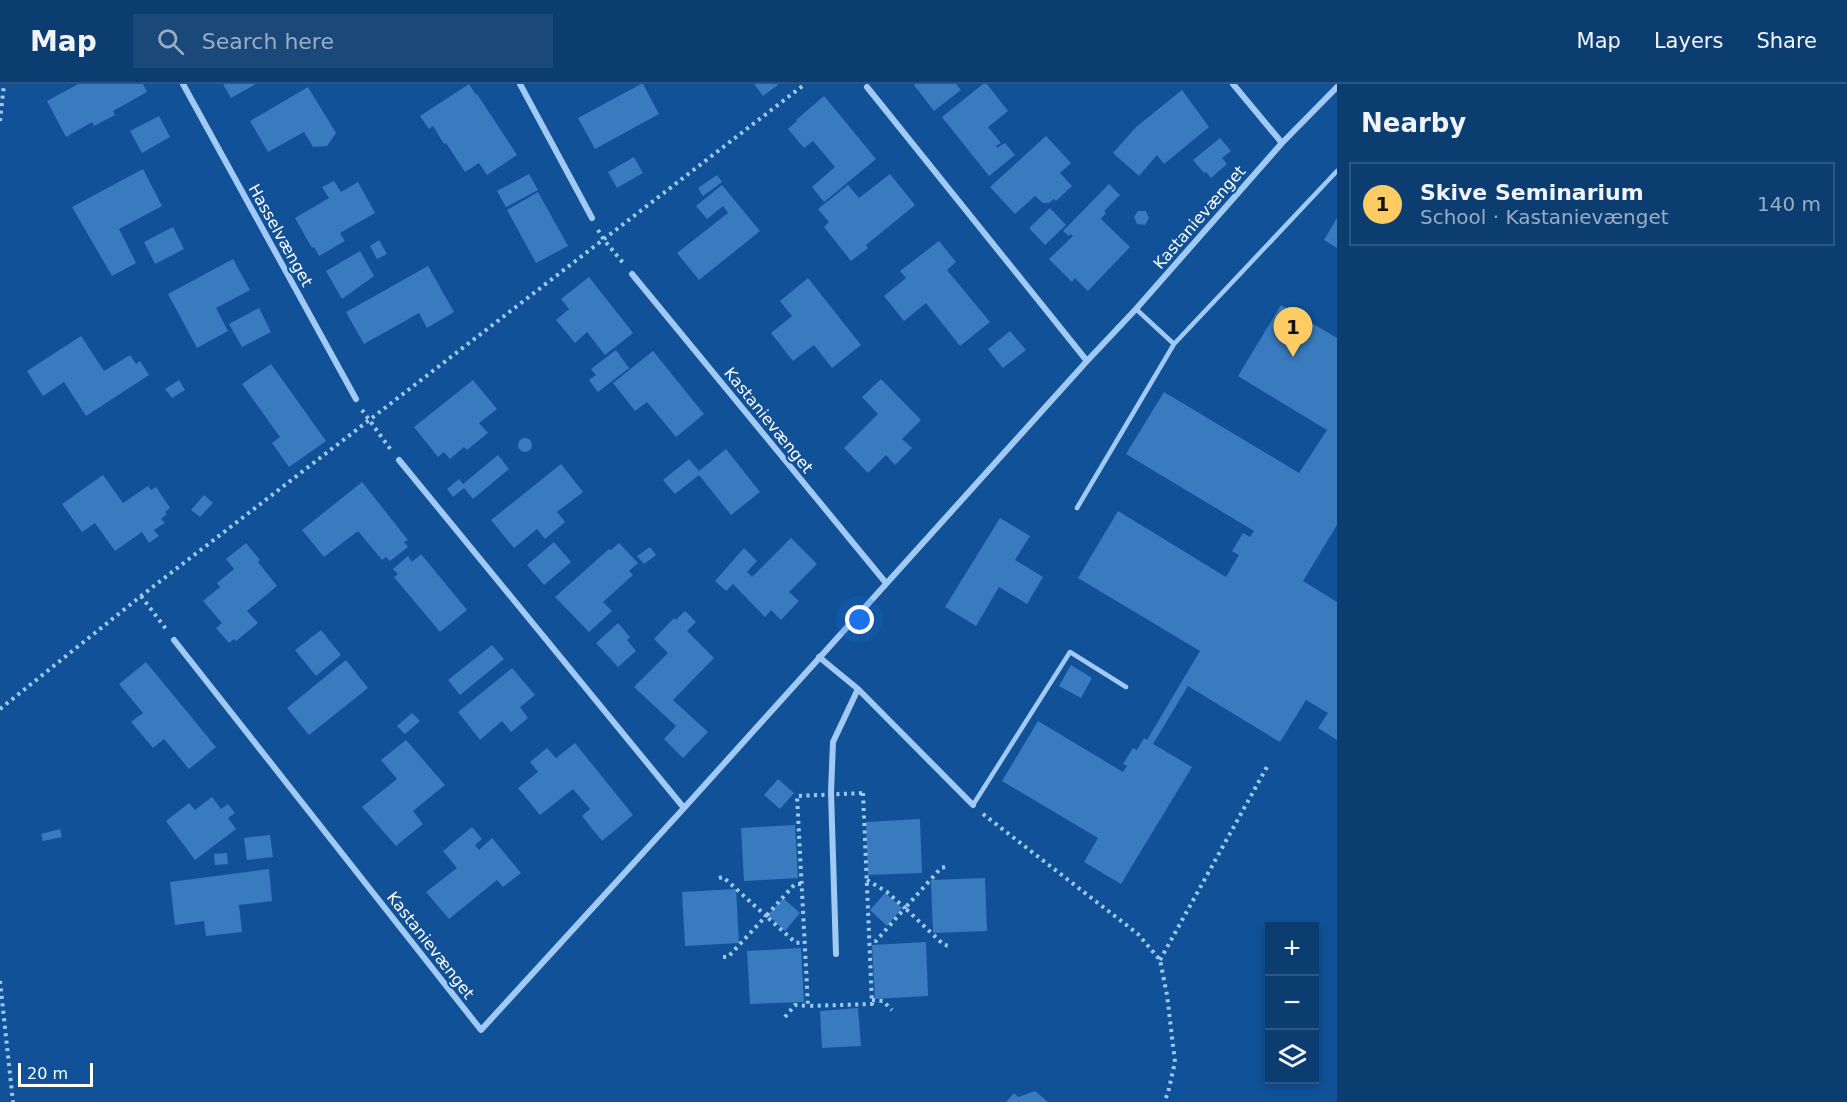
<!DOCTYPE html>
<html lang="en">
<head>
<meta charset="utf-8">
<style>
	body { margin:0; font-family:"DejaVu Sans",sans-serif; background:#1a4879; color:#f1f3f6 }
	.controls { position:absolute; right:18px; bottom:18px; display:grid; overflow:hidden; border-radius:0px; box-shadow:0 3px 9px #0003 }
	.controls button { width:54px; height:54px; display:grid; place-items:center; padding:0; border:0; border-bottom:2px solid #2c5684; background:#0c3d71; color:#f1f3f6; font:30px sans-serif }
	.scale { position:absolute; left:18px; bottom:15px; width:75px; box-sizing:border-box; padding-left:6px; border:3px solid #fff; border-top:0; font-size:16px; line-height:21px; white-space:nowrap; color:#fff; -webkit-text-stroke:4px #105197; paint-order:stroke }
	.you { position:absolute; left:860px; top:536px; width:21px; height:21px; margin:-15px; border:4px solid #fff; border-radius:50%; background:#1a73e8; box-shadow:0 0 0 9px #1a73e833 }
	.badge { display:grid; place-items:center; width:39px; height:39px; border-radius:50%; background:#ffcb63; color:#111; font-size:20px; font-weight:700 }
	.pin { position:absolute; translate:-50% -50px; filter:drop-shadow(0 2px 3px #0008) }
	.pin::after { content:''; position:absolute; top:32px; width:21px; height:18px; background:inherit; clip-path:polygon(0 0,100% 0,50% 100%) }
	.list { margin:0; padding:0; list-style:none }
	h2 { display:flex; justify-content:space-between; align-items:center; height:78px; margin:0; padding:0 24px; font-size:26px }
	h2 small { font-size:20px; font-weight:400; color:#9aaec3 }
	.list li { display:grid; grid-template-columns:39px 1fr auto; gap:18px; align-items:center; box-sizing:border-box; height:84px; margin:0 12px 12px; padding:0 12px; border:2px solid #2c5684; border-radius:0px }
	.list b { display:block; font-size:22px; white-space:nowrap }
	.list p { margin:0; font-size:20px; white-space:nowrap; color:#9aaec3 }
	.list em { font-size:20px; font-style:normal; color:#9aaec3 }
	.icon { flex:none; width:33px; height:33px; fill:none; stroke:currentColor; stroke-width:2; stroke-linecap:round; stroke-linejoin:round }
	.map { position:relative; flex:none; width:1337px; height:1018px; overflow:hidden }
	header { display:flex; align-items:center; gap:36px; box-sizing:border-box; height:84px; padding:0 30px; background:#0c3d71; border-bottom:2px solid #2c5684 }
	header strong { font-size:28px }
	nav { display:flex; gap:33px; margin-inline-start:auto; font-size:21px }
	.search { width:420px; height:54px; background:#1a4879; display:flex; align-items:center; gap:15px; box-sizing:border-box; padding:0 21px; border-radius:0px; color:#9aaec3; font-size:22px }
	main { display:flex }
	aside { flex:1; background:#0c3d71 }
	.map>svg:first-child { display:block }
	.building { fill:#397bbf }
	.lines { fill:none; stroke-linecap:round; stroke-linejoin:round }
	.path { stroke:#a0caf4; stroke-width:4; stroke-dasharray:3 4.5; stroke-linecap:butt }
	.service { stroke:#a0caf4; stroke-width:4.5 }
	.minor { stroke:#a0caf4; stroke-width:6 }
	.labels { text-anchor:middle; stroke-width:4.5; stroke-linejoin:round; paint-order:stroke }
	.street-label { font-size:16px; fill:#fff; stroke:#105197 }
</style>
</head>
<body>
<header>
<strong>Map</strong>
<div class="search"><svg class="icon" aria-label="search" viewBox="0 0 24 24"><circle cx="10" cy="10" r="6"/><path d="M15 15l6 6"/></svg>Search here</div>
<nav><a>Map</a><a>Layers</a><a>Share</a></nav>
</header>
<main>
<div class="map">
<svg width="1337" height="1018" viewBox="0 0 1337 1018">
	<rect width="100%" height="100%" fill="#105197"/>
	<path class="building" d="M78,0h65l4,8 -34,19 2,4 -21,11 -2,-4 -26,15 -19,-36z
		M223,0h33l-25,14z
		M469,0l7,11 1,-1 40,61 -30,20 -8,-12 -14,9 -19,-29 -2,1 -11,-18 -4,3 -9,-13z
		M641,0h2l16,30 -64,35 -17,-31z
		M754,0h25l-16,12z
		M915,0h41l5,6 -27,21 -20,-26z
		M983,0h4l21,27 -20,16 13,16 -5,3 1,2 8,-5 10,12 -26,21 -47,-59z
		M308,3l28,46 -9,13 -14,1 -9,-15 -36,20 -18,-31z
		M1182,6l27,37 -45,37 -7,-9 -18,21 -26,-23 23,-26z
		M824,12l52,63 -52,43 -12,-15 23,-20 -22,-26 -9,7 -16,-19 9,-8 -1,-1z
		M159,32l11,21 -28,16 -12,-22z
		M1046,52l25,27 -11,10 12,13 -16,15 -2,-2 -5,4h-6l-8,-7 -20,18 -25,-27z
		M1220,54l11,13 -9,7 5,6 -16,14 -5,-6 -2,1 -11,-13z
		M634,73l9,16 -26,15 -9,-16z
		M143,85l19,37 -43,23 17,34 -24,13 -40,-69z
		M529,90l9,16 -32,17 -9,-16z
		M890,90l25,31 -49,40 2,3 -17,13 -27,-34 5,-5 -11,-13 30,-24 11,13z
		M717,91l5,7 -19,14 -5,-8z
		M334,97l7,11 17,-10 17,31 -35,20 5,8 -26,15 -5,-9 -2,1 -17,-30 34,-20 -7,-11z
		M1109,100l11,11 -16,16 2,2 -5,6 29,28 -42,44 -13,-13 -3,4 -23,-23 24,-23 -3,-2 -1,2 -6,-5z
		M722,101l38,46 -61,49 -22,-27 51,-40 -5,-7 -16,13 -11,-13z
		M538,108l30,54 -32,17 -29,-53z
		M1050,124l16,17 -21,20 -16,-17z
		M1138,127h8l3,7 -4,7 -8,-1 -3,-7z
		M1337,134v30l-13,-8z
		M173,143l11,22 -29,15 -11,-22z
		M379,156l8,14 -10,5 -7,-13z
		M939,157l17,21 -9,8 43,52 -30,24 -34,-43 -22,18 -20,-25 22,-18 -6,-7z
		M360,167l14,25 -32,23 -16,-28z
		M233,175l17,31 -34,18 12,23 -31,17 -29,-54z
		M428,182l26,46 -27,16 -8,-15 -55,31 -18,-32z
		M589,193l44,56 -28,22 -18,-23 -12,11 -19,-23 13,-11 -8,-10z
		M808,194l53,67 -29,23 -18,-23 -21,16 -22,-28 21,-17 -12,-15z
		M1281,221l56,33v187l-34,56 34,21v138l-19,-12 10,-15 -22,-13 -26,42 -92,-56 -35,58 39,23 -71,117 -37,-22 14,-24 -96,-57 36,-60 85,51 4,-6 -4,-2 10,-16 4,2 7,-12 3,2 53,-89 -122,-73 40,-67 108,66 13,-22 -7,-4 11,-18 7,4 4,-6 -128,-77 38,-62 135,81 28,-43 -89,-54z
		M259,224l12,24 -29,15 -13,-23z
		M1010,247l16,19 -23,18 -15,-19z
		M81,252l23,35 26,-16 6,9 4,-3 9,14 -63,41 -22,-34 -21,14 -16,-25z
		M616,266l13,18 -31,24 -9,-12 7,-5 -5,-6z
		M653,267l51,63 -28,23 -29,-35 -12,9 -22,-28z
		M271,280l55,77 -37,26 -17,-24 8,-6 -38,-53z
		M881,295l40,41 -19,19 10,9 -17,17 -9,-10 -18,18 -24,-25 34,-34 -16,-17z
		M179,296l6,10 -13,8 -7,-9z
		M473,296l24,29 -18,14 9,10 -21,17 -3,-3 -14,12 -6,-7 -6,5 -24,-30z
		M518 361a7 7 0 1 1 14 0a7 7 0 1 1-14 0Z
		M726,365l34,43 -29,23 -32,-40 -24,19 -12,-14 26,-21 10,12z
		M498,371l11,14 -36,30 -9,-11 -11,9 -6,-8 12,-10 4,5z
		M561,380l22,28 -26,20 8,10 -20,17 -8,-10 -23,19 -23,-28z
		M103,391l20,28 25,-17 3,4 5,-3 14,21 -5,4 2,2 -6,5 4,4 -11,7 5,6 -10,7 -7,-11 -27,19 -20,-28 -13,9 -20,-28z
		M362,398l46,58 -4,2 4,5 -18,14 -4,-4 -4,3 -24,-29 -34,26 -22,-27z
		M204,411l9,8 -13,14 -9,-7z
		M1000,434l30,18 -15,24 28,17 -16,27 -28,-17 -23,39 -31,-19z
		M791,454l26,26 -28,28 10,9 -18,19 -10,-10 -6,7 -32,-33 -7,7 -11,-10 29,-33 13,13 -10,11 5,5z
		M554,458l17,20 -27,23 -17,-20z
		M246,459l14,17 -2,2 19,24 -30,25 11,12 -22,18 -2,-2 -5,4 -13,-15 6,-5 -19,-22 17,-14 -3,-4 17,-14 -8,-10z
		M619,459l19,20 -9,8 4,4 -30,27 9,9 -23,21 -34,-35 54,-48 2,1z
		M650,463l6,8 -12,9 -7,-8z
		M421,470l46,56 -27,22 -46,-55 4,-3 -5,-5 15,-13 4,6z
		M685,527l11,11 -9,9 27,27 -41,42 35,32 -25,26 -19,-19 12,-13 -42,-39 34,-34 -14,-14 20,-21 2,2z
		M618,539l12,14 -3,3 9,11 -18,16 -22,-24z
		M321,546l20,25 -25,21 -21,-26z
		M492,561l12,14 -44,36 -12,-15z
		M346,576l22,28 -59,47 -22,-27z
		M146,578l70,85 -27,22 -25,-30 -11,9 -22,-26 12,-9 -24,-29z
		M1071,581l21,13 -11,20 -22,-12z
		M512,584l23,27 -15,12 8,11 -17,14 -9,-11 -22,19 -22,-28z
		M412,629l8,8 -15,13 -8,-8z
		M406,656l39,45 -32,26 10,13 -27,22 -34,-39 35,-28 -16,-19z
		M575,659l58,72 -31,26 -20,-25 8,-7 -17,-20 -33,26 -22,-27 20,-16 -8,-10 17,-14 9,10z
		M778,695l16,14 -14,16 -16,-14z
		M212,713l9,12 7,-5 7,9 -7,5 8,11 -41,31 -29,-39 23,-18 6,7z
		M920,735l2,54 -54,2 -2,-53z
		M795,741l3,53 -54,3 -3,-53z
		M472,743l10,12 -7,6 4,5 13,-12 29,35 -18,14 -6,-7 -48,39 -23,-27 31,-24 -14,-17z
		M60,745l2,8 -19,4 -2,-7z
		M270,751l3,22 -26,3 -3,-22z
		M227,769l1,11 -13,1 -1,-11z
		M269,785l3,32 -33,4 3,27 -36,4 -2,-15 -29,4 -5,-43z
		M985,794l2,53 -54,2 -2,-53z
		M736,805l3,54 -54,3 -3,-54z
		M885,809l17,15 -15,18 -17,-16z
		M783,814l17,15 -15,18 -17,-16z
		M926,858l2,54 -53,3 -3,-54z
		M801,864l3,54 -54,2 -3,-53z
		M858,924l3,38 -39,2 -2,-37z
		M1035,1007l13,11h-42l8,-9 4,4z"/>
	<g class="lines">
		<path class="path" d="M0,37l4,-37
			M598,146l6,10 20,24
			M362,326l29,40
			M141,512l25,33
			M0,625l141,-113 664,-512
			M863,709l9,211 -64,2 -11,-210z
			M983,730l155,120 22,26 7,35 8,67 -7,31 -4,9
			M945,783l-4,1 -36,40 39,37 7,1
			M719,794l4,-1 43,39 -38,41h-5
			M867,796l20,12 18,16 -29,33h-6
			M801,800h-6l-29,32 30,27 8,-1
			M1160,876l108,-195
			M0,897l13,121
			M872,916l11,1 9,9
			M785,933l10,-12 13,1"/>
		<path class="service" d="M1136,225l38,35
			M1077,424l97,-164 163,-173
			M973,721l97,-153 56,35"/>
		<path class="minor" d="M183,0l173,315
			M520,0l72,134
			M1233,0l49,59
			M867,3l220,274
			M632,190l254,309
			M399,376l285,348
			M174,556l307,390 203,-222 403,-447 49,-52 146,-166 55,-56
			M819,573l39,32 115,116
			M836,870l-5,-162 2,-50 25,-53"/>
	</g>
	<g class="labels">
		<g class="street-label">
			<text transform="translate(1199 133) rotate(-49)" y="6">Kastanievænget</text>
			<text transform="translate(281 151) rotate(61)" y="6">Hasselvænget</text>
			<text transform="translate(769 336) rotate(51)" y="6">Kastanievænget</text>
			<text transform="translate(431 861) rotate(52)" y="6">Kastanievænget</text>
		</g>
	</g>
</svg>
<div class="controls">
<button>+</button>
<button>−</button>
<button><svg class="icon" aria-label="layers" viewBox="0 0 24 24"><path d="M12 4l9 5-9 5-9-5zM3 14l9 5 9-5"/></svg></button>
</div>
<div class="scale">20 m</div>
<div class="you"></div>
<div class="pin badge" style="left:1293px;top:273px">1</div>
</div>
<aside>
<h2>Nearby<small></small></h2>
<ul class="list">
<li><span class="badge">1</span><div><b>Skive Seminarium</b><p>School · Kastanievænget</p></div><em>140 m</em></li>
</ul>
</aside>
</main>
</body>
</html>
